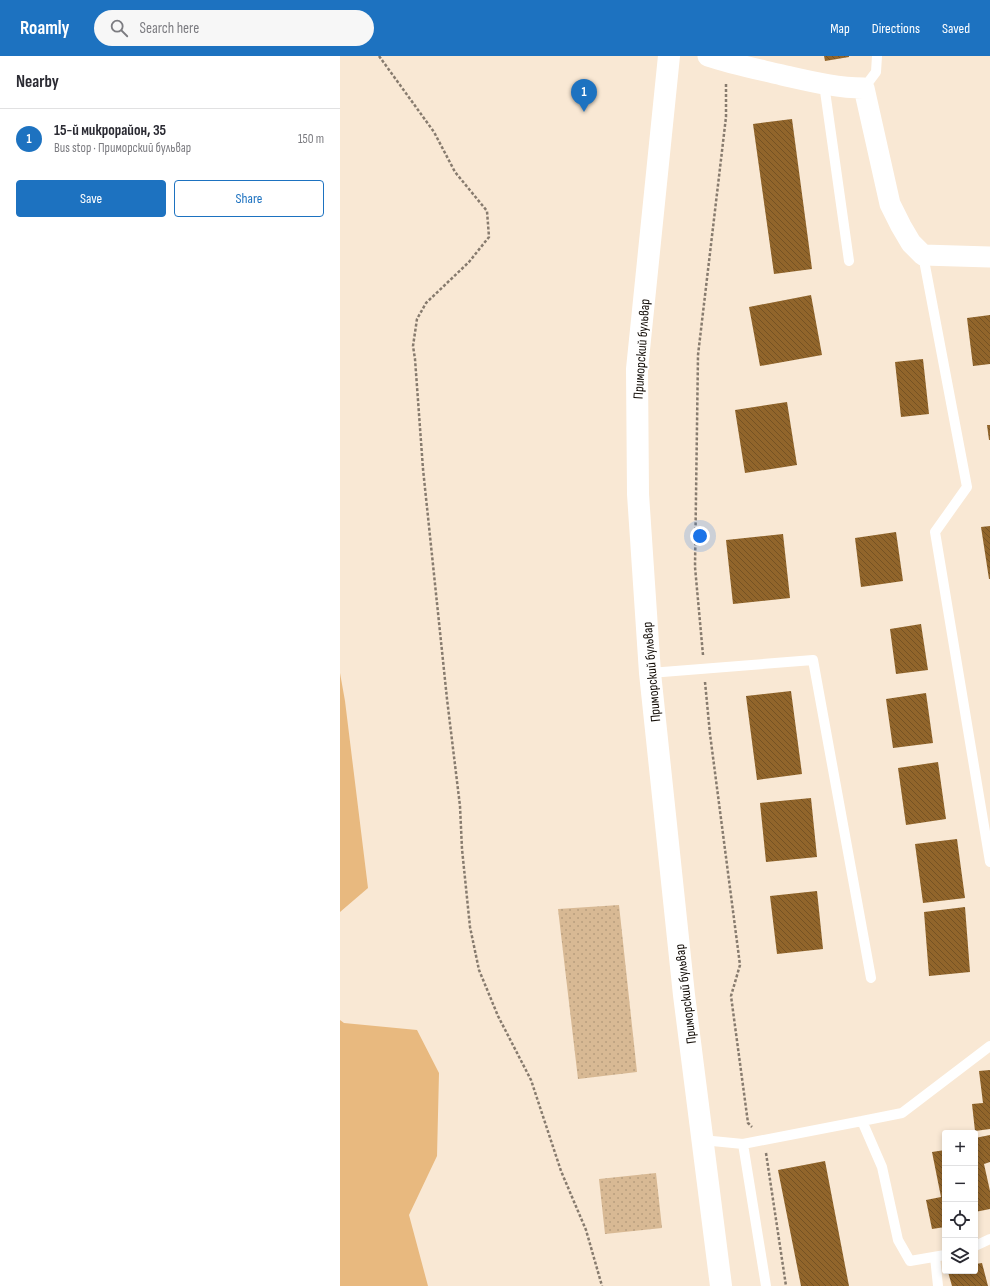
<!DOCTYPE html>
<html lang="en">
<head>
<meta charset="utf-8">
<style>
	body { margin:0; font-family:"Sofia Sans Condensed",sans-serif; background:#f7f7f7; color:#2b2b33 }
	.controls { position:absolute; right:12px; bottom:12px; display:grid; overflow:hidden; border-radius:4px; box-shadow:0 2px 6px #0003 }
	.controls button { width:36px; height:36px; display:grid; place-items:center; padding:0; border:0; border-bottom:1px solid #e1e1e2; background:#fff; color:#2b2b33; font:20px sans-serif }
	.you { position:absolute; left:360px; top:480px; width:14px; height:14px; margin:-10px; border:3px solid #fff; border-radius:50%; background:#1a73e8; box-shadow:0 0 0 6px #1a73e833 }
	.badge { display:grid; place-items:center; width:26px; height:26px; border-radius:50%; background:#1d72c0; color:#fff; font-size:13px; font-weight:700 }
	.pin { position:absolute; translate:-50% -33px; filter:drop-shadow(0 1px 2px #0008) }
	.pin::after { content:''; position:absolute; top:21px; width:14px; height:12px; background:inherit; clip-path:polygon(0 0,100% 0,50% 100%) }
	.list { margin:0; padding:0; list-style:none }
	h2 { display:flex; justify-content:space-between; align-items:center; height:52px; margin:0; padding:0 16px; font-size:17px }
	h2 small { font-size:13px; font-weight:400; color:#7c7c81 }
	.list li { display:grid; grid-template-columns:26px 1fr auto; gap:12px; align-items:center; box-sizing:border-box; height:60px; padding:0 16px; border-top:1px solid #e1e1e2 }
	.list b { display:block; font-size:15px; white-space:nowrap }
	.list p { margin:0; font-size:13px; white-space:nowrap; color:#7c7c81 }
	.list em { font-size:13px; font-style:normal; color:#7c7c81 }
	.actions { display:flex; gap:8px; padding:12px 16px }
	.actions a { flex:1; padding:9px 0; border:1px solid #1d72c0; border-radius:4px; text-align:center; font-size:14px; color:#1d72c0 }
	.actions .main { background:#1d72c0; color:#fff }
	.icon { flex:none; width:22px; height:22px; fill:none; stroke:currentColor; stroke-width:2; stroke-linecap:round; stroke-linejoin:round }
	.map { position:relative; flex:none; width:650px; height:1230px; overflow:hidden }
	header { display:flex; align-items:center; gap:24px; box-sizing:border-box; height:56px; padding:0 20px; background:#1d72c0; color:#fff }
	header strong { font-size:19px }
	nav { display:flex; gap:22px; margin-inline-start:auto; font-size:14px }
	.search { width:280px; height:36px; background:#f7f7f7; display:flex; align-items:center; gap:10px; box-sizing:border-box; padding:0 14px; border-radius:22px; color:#7c7c81; font-size:15px }
	main { display:flex }
	aside { flex:1; background:#fff }
	.map>svg:first-child { display:block }
	.grass { fill:url(#grass-dots) }
	.water { fill:#e8b97f }
	.building { fill:url(#building-back-hatch) }
	.lines { fill:none; stroke-linecap:round; stroke-linejoin:round }
	.path { stroke:#877b6e; stroke-width:2.5; stroke-dasharray:3 2; stroke-linecap:butt }
	.lane { stroke:#fff; stroke-width:10 }
	.street { stroke:#fff; stroke-width:21 }
	.secondary { stroke:#fff; stroke-width:22 }
	.labels { text-anchor:middle; stroke-width:4; stroke-linejoin:round; paint-order:stroke }
	.street-label { font-size:14px; fill:#130d07; stroke:#fff }
</style>
</head>
<body>
<header>
<strong>Roamly</strong>
<div class="search"><svg class="icon" aria-label="search" viewBox="0 0 24 24"><circle cx="10" cy="10" r="6"/><path d="M15 15l6 6"/></svg>Search here</div>
<nav><a>Map</a><a>Directions</a><a>Saved</a></nav>
</header>
<main>
<aside>
<h2>Nearby<small></small></h2>
<ul class="list">
<li><span class="badge">1</span><div><b>15-й микрорайон, 35</b><p>Bus stop · Приморский бульвар</p></div><em>150 m</em></li>
</ul>
<div class="actions"><a class="main">Save</a><a>Share</a></div>
</aside>
<div class="map">
<svg width="650" height="1230" viewBox="0 0 650 1230">
	<defs>
		<pattern id="grass-dots" width="8" height="8" patternUnits="userSpaceOnUse"><rect width="8" height="8" fill="#d8b994"/><path d="M2 2h.1M6 6h.1" fill="none" stroke="#b89e7e" stroke-width="1.8" stroke-linecap="round"/></pattern>
		<pattern id="building-back-hatch" width="6" height="6" patternUnits="userSpaceOnUse"><rect width="6" height="6" fill="#91652b"/><path d="M-1 5l2 2M0 0l6 6M5-1l2 2" fill="none" stroke="#755223"/></pattern>
	</defs>
	<rect width="100%" height="100%" fill="#f9e8d4"/>
	<path class="grass" d="M279,849l18,167 -59,7 -20,-170z
		M316,1117l6,55 -57,6 -6,-55z"/>
	<path class="water" d="M0,617l5,28 23,187 -28,24z
		M0,964l4,3 73,7 22,43 -2,83 -28,59 19,71h-88z"/>
	<path class="building" d="M484,0h25v1l-24,4z
		M452,63l20,150 -38,5 -21,-150z
		M471,239l11,60 -62,11 -11,-59z
		M650,259v49l-17,2 -6,-48z
		M583,303l6,55 -28,3 -6,-55z
		M447,346l10,63 -52,8 -10,-63z
		M647,369h3v15h-1z
		M650,470v53h-1l-8,-52z
		M556,476l7,49 -42,6 -6,-49z
		M443,478l7,64 -57,6 -7,-64z
		M581,568l7,46 -32,4 -6,-45z
		M451,635l11,83 -45,6 -11,-84z
		M586,637l7,50 -40,5 -7,-49z
		M598,706l8,57 -40,6 -8,-57z
		M471,742l6,59 -51,5 -6,-59z
		M617,783l8,59 -42,5 -8,-59z
		M477,835l6,58 -46,5 -7,-58z
		M625,851l5,65 -41,4 -5,-64z
		M650,1014v59l-15,2 -3,-27 11,-1 -4,-32z
		M650,1079v27l-6,2 6,27v18l-15,3v-68l1,-1 -1,-5z
		M605,1094v77l-13,2 -6,-29 15,-3 -9,-45z
		M485,1105l24,125h-48l-23,-116z
		M642,1207l6,23h-36l-4,-14 27,-1v-7z"/>
	<g class="lines">
		<path class="path" d="M39,0l55,76 21,40 32,39 2,26 -20,25 -43,41 -9,16 -4,27 2,13 8,110 24,230 13,107 2,43 8,78 9,43 19,46 33,64 30,91 25,59 16,56
			M363,599l-8,-88 3,-212 28,-238v-35
			M365,626l5,52 30,231 -9,31 17,127 4,4
			M426,1097l20,133"/>
		<path class="lane" d="M484,28l25,177
			M524,32l12,-16 1,-16
			M583,199l44,232 -32,45 55,330
			M310,617l163,-13 58,318
			M522,1065l40,-8 88,-67
			M362,1084l41,4 23,142
			M403,1088l119,-23 20,46 16,73 12,21 35,-6
			M635,1190l15,-7
			M595,1201l3,29"/>
		<path class="street" d="M368,0c24,8 49,13 74,19 27,6 54,13 82,13l26,116 11,22 10,17 12,12 67,2"/>
		<path class="secondary" d="M329,0l-32,313 1,125 12,179 34,322 37,291"/>
	</g>
	<g class="labels">
		<g class="street-label">
			<text transform="translate(301 293) rotate(-86)" y="5">Приморский бульвар</text>
			<text transform="translate(311 616) rotate(-95)" y="5">Приморский бульвар</text>
			<text transform="translate(345 938) rotate(-97)" y="5">Приморский бульвар</text>
		</g>
	</g>
</svg>
<div class="controls">
<button>+</button>
<button>−</button>
<button><svg class="icon" aria-label="locate" viewBox="0 0 24 24"><circle cx="12" cy="12" r="6"/><path d="M12 2v4M12 18v4M2 12h4M18 12h4"/></svg></button>
<button><svg class="icon" aria-label="layers" viewBox="0 0 24 24"><path d="M12 4l9 5-9 5-9-5zM3 14l9 5 9-5"/></svg></button>
</div>
<div class="you"></div>
<div class="pin badge" style="left:244px;top:56px">1</div>
</div>
</main>
</body>
</html>
